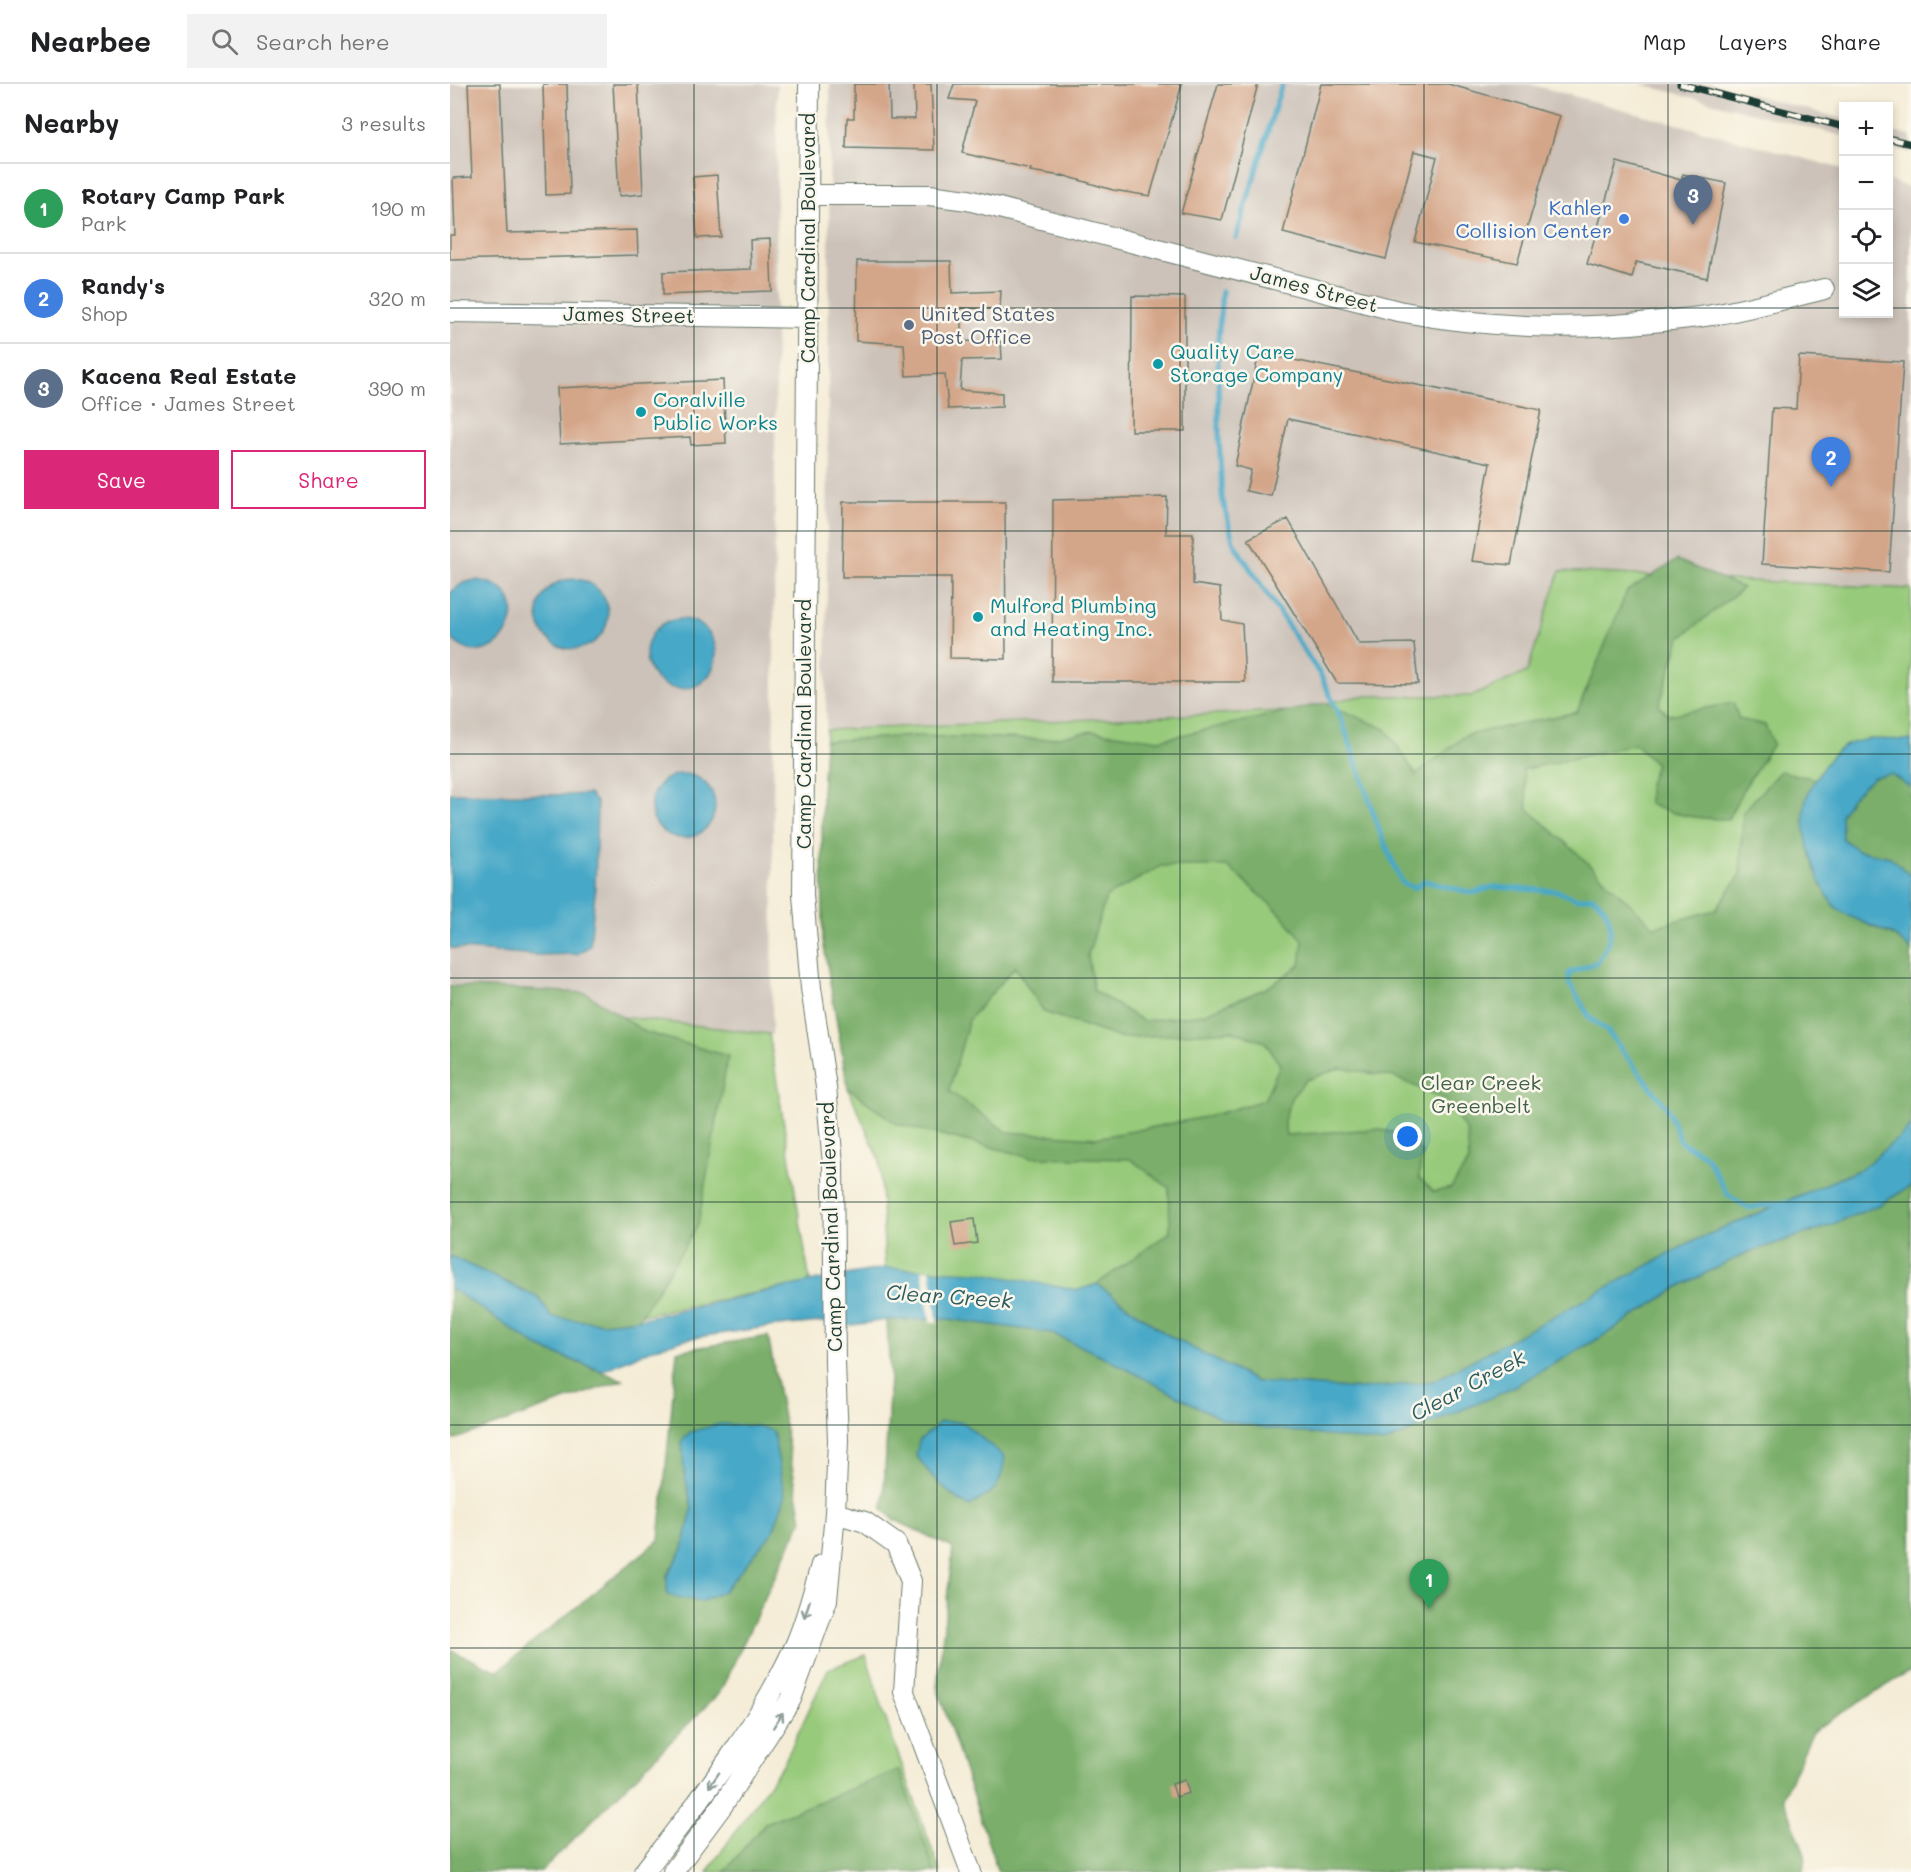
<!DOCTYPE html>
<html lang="en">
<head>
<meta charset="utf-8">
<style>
	body { margin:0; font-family:Mali,sans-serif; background:#f2f2f2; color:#202124 }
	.controls { position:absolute; right:18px; top:18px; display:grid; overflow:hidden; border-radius:0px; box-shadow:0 3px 9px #0003 }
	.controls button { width:54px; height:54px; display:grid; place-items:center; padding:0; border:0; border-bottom:2px solid #e0e0e0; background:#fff; color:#202124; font:30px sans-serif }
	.you { position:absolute; left:958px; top:1053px; width:21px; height:21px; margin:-15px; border:4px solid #fff; border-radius:50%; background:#1a73e8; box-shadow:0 0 0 9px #1a73e833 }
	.badge { display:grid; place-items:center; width:39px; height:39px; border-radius:50%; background:#db2777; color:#fff; font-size:20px; font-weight:700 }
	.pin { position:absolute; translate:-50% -50px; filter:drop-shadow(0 2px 3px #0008) }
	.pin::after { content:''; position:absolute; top:32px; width:21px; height:18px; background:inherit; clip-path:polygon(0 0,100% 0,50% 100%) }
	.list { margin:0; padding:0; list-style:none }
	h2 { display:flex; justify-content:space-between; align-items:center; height:78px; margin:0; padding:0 24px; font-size:26px }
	h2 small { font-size:20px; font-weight:400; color:#757577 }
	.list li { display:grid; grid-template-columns:39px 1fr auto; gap:18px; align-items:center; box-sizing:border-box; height:90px; padding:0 24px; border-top:2px solid #e0e0e0 }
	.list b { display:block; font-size:22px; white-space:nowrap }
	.list p { margin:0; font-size:20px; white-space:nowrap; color:#757577 }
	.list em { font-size:20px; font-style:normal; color:#757577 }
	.actions { display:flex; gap:12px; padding:18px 24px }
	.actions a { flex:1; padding:14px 0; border:2px solid #db2777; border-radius:0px; text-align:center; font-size:21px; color:#db2777 }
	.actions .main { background:#db2777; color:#fff }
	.icon { flex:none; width:33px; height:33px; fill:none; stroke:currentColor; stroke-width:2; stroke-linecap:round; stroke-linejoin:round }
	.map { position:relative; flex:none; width:1461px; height:1788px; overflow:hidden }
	header { display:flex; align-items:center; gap:36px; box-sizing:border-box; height:84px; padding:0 30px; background:#fff; border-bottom:2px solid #e0e0e0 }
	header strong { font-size:28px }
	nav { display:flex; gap:33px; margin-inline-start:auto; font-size:21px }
	.search { width:420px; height:54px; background:#f2f2f2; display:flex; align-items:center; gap:15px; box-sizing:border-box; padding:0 21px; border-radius:0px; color:#757577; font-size:22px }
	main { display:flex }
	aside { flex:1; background:#fff }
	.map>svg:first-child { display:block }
	.industrial { fill:#ccc2b9 }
	.green { fill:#98ca7b; stroke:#5c8458; stroke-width:1.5 }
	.forest { fill:#7aae6b; stroke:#4c7650; stroke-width:1.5; fill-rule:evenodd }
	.water { fill:#47a8c7; stroke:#33727e; stroke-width:1.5 }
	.pier { fill:#f4ecd6 }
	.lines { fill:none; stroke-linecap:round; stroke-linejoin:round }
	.stream { stroke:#47a8c7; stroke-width:5 }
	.building { fill:#d4a689 }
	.minor-casing { stroke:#6a7a6d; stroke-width:22 }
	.minor { stroke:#fff; stroke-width:20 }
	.rail-casing { stroke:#1f3d34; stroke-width:7 }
	.rail { stroke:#fbf7ec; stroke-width:4.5; stroke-dasharray:14; stroke-linecap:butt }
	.oneway { stroke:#8f9e9a }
	.grid { fill:none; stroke:#1f3d34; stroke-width:1.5; stroke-opacity:0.55 }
	.shop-dot { fill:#3f7fe0; stroke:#fbf7ec; stroke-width:2 }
	.service-dot { fill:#5c6f8a; stroke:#fbf7ec; stroke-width:2 }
	.culture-dot { fill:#0f9aa8; stroke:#fbf7ec; stroke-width:2 }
	.labels { text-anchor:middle; stroke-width:5; stroke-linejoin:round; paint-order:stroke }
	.shop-label { font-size:20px; fill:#366cbe; stroke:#fbf7ec; text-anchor:end }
	.street-label { font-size:20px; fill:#1f3d34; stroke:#fbf7ec }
	.service-label { font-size:20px; fill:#4e5e75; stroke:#fbf7ec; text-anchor:start }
	.culture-label { font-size:20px; fill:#0d838f; stroke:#fbf7ec; text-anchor:start }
	.park-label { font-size:20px; fill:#3d6046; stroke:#fbf7ec }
	.water-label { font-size:21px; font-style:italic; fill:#2b5d60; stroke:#fbf7ec }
</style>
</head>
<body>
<header>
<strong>Nearbee</strong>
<div class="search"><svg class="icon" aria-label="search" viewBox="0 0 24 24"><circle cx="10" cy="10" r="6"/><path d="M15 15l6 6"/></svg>Search here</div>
<nav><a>Map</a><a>Layers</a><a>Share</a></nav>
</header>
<main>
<aside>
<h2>Nearby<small>3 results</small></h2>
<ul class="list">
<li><span class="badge" style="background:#2e9e5b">1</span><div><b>Rotary Camp Park</b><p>Park</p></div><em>190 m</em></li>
<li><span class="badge" style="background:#3f7fe0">2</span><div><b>Randy's</b><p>Shop</p></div><em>320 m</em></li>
<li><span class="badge" style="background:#5c6f8a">3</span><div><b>Kacena Real Estate</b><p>Office · James Street</p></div><em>390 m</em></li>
</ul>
<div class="actions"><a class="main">Save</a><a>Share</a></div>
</aside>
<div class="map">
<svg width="1461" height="1788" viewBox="0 0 1461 1788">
	<rect width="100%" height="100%" fill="#fbf7ec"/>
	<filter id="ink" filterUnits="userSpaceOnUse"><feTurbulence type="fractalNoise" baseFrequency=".0167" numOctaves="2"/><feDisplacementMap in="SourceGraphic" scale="12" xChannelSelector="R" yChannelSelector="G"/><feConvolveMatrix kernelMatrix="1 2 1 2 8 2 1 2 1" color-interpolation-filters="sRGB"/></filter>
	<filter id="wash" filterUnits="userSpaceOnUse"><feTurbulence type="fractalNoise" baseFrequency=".008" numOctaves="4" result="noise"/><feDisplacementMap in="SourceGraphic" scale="24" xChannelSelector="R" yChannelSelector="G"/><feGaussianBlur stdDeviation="1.35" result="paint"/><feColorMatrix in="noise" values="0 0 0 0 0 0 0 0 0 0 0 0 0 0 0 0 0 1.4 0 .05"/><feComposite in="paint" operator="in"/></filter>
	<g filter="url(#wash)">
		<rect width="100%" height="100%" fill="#f4ecd6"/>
		<path class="industrial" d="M0,0h327l-5,951 -322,-38z
			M380,0h699l314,85 1,145h44l1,-133 22,7v401l-350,-18 -9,129 -726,30z
			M1190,0h72l131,35v17z
			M1438,47l23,5v17l-22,-6z"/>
		<path class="green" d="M1110,487l351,18v1082l-913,201 -61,-185 16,-139 -60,-29 -10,-10 7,-132 -10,-216 -32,-73 -25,-148 -1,-144 4,-66 510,-21 -11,-6 36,-7h111l55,-24z
			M0,913l319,37 41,248 -173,34 -187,-58z
			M416,1571l22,71 52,146h-233l77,-109 44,-94z"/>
		<path class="forest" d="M1227,476l66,28 -63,50 -21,68 10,9 64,-12 6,16 26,6 8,19 -29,44 -16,31c-27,0 -54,-3 -79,-15v-20l7,-20 -20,-20 -113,26 5,39 47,42 79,76 61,-17 25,-34 3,-64 37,-41 35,8 -9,22 27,104 29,17 32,14 17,14v175l-9,10 -41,34 -170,73 -257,139 -71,8 -106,-7 -91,-48 -69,-50 73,-52 -1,-44 -39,-29 -99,-2 -134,-33 -49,-36 -25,-148 -1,-144 3,-55 88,-5 132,3 48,-8 66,9 166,-37 61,26 30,46 50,-40 111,-23 50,-121zM711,782h66l51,45 25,29 -3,25 -33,23 -64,26 -60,7 -49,-30 -6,-36 18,-58zM565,883l29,45 76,26 112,-7 33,11 15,23 -16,35 -54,16 -114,22 -89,-6 -58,-41 20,-72zM890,984l54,9 51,22 22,33 2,29 -18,27 -17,4 -15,-14 3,-24 -11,-18 -34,-7 -91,6 -2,-14 7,-23 15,-18z
			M1441,690l20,14v88l-21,-19 -33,-7 -15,-12 -1,-23 10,-17 23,-21z
			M0,902l136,7 59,39 83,24 -30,169 -59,94 -36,4 -52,-5 -12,-21 -89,-41z
			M1461,1102v487h-4l-94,58 -30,66 22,57 -2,18h-805l-61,-185 16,-139 -60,-29 -10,-10 7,-132 -3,-57 62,-1 102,14 215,95 56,5 182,-41 99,-56 79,-51 64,-32 80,-26 55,-23z
			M0,1206l5,1 85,57 83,32 -173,61z
			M318,1252l34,184 -82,172 -179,180h-91v-222l48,21 161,-131 18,-189zM234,1387l40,120 -57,-16 16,-26 9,-40z
			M449,1686l36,102h-211l41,-49z"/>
		<path class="water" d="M88 530a35 35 0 1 1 70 0a35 35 0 1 1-70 0Z
			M25,496c76,7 20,107 -25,57v-44l13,-10z
			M196 570a35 35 0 1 1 70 0a35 35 0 1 1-70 0Z
			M1419,655l42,1v48l-20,-14 -17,3 -23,21 -10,17 1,23 15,12 33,7 21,19v74c-6,-5 -12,-11 -18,-15 -16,-9 -50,-17 -61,-32 -17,-25 -32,-70 -27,-100 3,-14 11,-26 19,-37 14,-19 21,-23 45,-27z
			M201 722a32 32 0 1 1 64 0a32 32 0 1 1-64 0Z
			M0,709l115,2 24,-1 8,9 -2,89 -5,54 -13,8 -41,1 -86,-7z
			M1461,1041v61l-30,18 -55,23 -80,26 -64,32 -79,51 -99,56 -120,51 -118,-15 -43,-8 -121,-64 -51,-23 -102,-14 -62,1 -40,6 -24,-4 -56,5 -82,12 -35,11 -48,21 -62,-23 -85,-57 -5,-1v-34l89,42 12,19 52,6 36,-4 184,-40 62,-11 91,4 102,18 19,-6 69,50 91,48 106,7 71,-8 257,-139 170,-73 41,-34z
			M490,1338h22l43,35c-4,30 -9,35 -36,49 -23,-12 -38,-30 -53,-51l3,-14z
			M270,1340l37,2 16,5 12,66 -12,35 -49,59 -23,11 -34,-7v-19l16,-27 9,-40 -8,-38 -2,-30 8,-9z"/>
		<path class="pier" d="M480,1185l7,50 1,3h-8v-3l-8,-49z"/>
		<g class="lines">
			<path class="stream" d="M786,154l46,-154
				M772,207l-4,51 1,92 3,63 12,47 87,132 21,45 39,114 21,48 13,5 9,-7 49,12 20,-6 64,4 19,8 17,-2c13,9 21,26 16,42 -2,8 -7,16 -11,23l-29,11v10l21,35 17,13 60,77 14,34 25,14 22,39 20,13 38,-6"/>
		</g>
		<g id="blocks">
			<path class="building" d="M18,0h32l7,149 130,-3 1,25 -188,5v-25h5l-2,-57 19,-1z
				M93,0h24l3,110 -24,1z
				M163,0h25l5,110 -24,2z
				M404,0h35l1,35h25l-1,-35h17l3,66 -88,-2 1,-30h7z
				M504,0h228l-32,112 -37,-6 -51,-15v1l-32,-5 1,-2 -69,-16 13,-52 -26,-2z
				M768,0h40l-36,136 -41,-7z
				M871,0h127l112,32 -43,147 -102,-21 22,-85 -23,-6 -28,108 -103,-26z
				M1167,78l64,18 2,-6 43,9 -19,95 -71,-16 -4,16 -45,-14z
				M267,91l4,62 -24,1 -4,-61z
				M320,155l2,52 -109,4v-23l88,-3 -1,-29z
				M407,177h94l1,32 49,-2 -1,18 -39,-1v33l40,1 1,17 -40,1 -2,30 42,3v14l-54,2 -3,-35 -39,2 -2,-32 -48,-3z
				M682,212l53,1v134h-54z
				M809,269l282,57 -30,155 -39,-4 18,-98 -202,-44 -17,77 -25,-5 5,-21 -16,-4z
				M1349,272l104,6 -14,210 -127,-8 10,-156 24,1z
				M273,296l3,63 -35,2 -1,-8 -130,7 -3,-56z
				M717,413l-1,37h27v50l27,4 2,32 20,4 3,58h-193l1,-182z
				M393,418h162l1,157 -56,-1 1,-81h-109z
				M838,435l71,125 55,-1 4,41 -81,-1 -89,-144z
				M524,1135l3,24 -22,3 -4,-24z
				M735,1696l4,13 -13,4 -4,-13z"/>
		</g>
	</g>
	<g filter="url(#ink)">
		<use href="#blocks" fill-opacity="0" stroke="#6a7a6d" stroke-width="1.5"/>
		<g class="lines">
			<defs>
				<path id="minor" d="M359,111h120l39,5 430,111c90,17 173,20 264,10 17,-2 34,-3 50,-6 38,-6 75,-17 112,-26
					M0,228l359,6
					M385,1429l30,9 31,22 15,37 -7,111 67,180
					M194,1788c55,-71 112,-142 150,-224 12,-26 19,-56 27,-83
					M223,1788l49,-66 69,-107 36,-99 8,-87 3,-73 -3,-77 -2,-199 -7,-77 -15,-99 -8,-93 6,-811"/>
			</defs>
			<use href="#minor" class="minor-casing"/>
			<use href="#minor" class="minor"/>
			<defs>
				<path id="rail" d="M1230,0l164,43
					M1438,54l23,6"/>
			</defs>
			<use href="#rail" class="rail-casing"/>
			<use href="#rail" class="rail"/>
		</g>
		<defs><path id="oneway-shaft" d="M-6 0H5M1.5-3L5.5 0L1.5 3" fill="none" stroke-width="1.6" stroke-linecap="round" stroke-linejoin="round" transform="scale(1.5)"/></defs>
		<g class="oneway">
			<use href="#oneway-shaft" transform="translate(357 1525) rotate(108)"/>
			<use href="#oneway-shaft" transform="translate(328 1636) rotate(-57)"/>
			<use href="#oneway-shaft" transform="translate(264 1696) rotate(125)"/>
		</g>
	</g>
	<path class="grid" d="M244,0v1788M487,0v1788M730,0v1788M974,0v1788M1218,0v1788M0,224h1394M1438,224h23M0,447h1461M0,670h1461M0,894h1461M0,1118h1461M0,1341h1461M0,1564h1461"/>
	<circle class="shop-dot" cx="1174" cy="135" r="6"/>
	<circle class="service-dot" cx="459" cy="241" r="6"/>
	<g class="culture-dot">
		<circle cx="708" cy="280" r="6"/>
		<circle cx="191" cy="328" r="6"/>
		<circle cx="528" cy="533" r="6"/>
	</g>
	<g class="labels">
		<g class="shop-label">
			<text x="1162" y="131">Kahler<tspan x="1162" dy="23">Collision Center</tspan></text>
		</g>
		<g class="street-label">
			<text transform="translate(358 154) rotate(-90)" y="7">Camp Cardinal Boulevard</text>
			<text transform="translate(864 205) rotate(15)" y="7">James Street</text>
			<text transform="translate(179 231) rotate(1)" y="7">James Street</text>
			<text transform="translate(354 640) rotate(-90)" y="7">Camp Cardinal Boulevard</text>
			<text transform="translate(381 1143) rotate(-92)" y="7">Camp Cardinal Boulevard</text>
		</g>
		<g class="service-label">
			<text x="471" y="237">United States<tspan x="471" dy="23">Post Office</tspan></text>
		</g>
		<g class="culture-label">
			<text x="720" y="275">Quality Care<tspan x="720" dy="23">Storage Company</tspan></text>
			<text x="203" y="323">Coralville<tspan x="203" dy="23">Public Works</tspan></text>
			<text x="540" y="529">Mulford Plumbing<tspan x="540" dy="23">and Heating Inc.</tspan></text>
		</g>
		<g class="park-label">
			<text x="1031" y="1006">Clear Creek<tspan x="1031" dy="23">Greenbelt</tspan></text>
		</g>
		<g class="water-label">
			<text transform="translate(499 1213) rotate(4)" y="7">Clear Creek</text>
			<text transform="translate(1018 1302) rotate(-28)" y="7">Clear Creek</text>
		</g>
	</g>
</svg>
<div class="controls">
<button>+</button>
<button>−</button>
<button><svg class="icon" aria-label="locate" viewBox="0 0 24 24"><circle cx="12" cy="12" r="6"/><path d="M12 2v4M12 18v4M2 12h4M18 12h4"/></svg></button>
<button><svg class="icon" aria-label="layers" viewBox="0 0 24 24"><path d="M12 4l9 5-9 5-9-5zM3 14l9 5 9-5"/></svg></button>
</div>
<div class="you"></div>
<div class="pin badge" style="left:979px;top:1525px;background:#2e9e5b">1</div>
<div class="pin badge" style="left:1381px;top:403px;background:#3f7fe0">2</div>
<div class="pin badge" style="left:1243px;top:141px;background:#5c6f8a">3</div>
</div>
</main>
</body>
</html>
